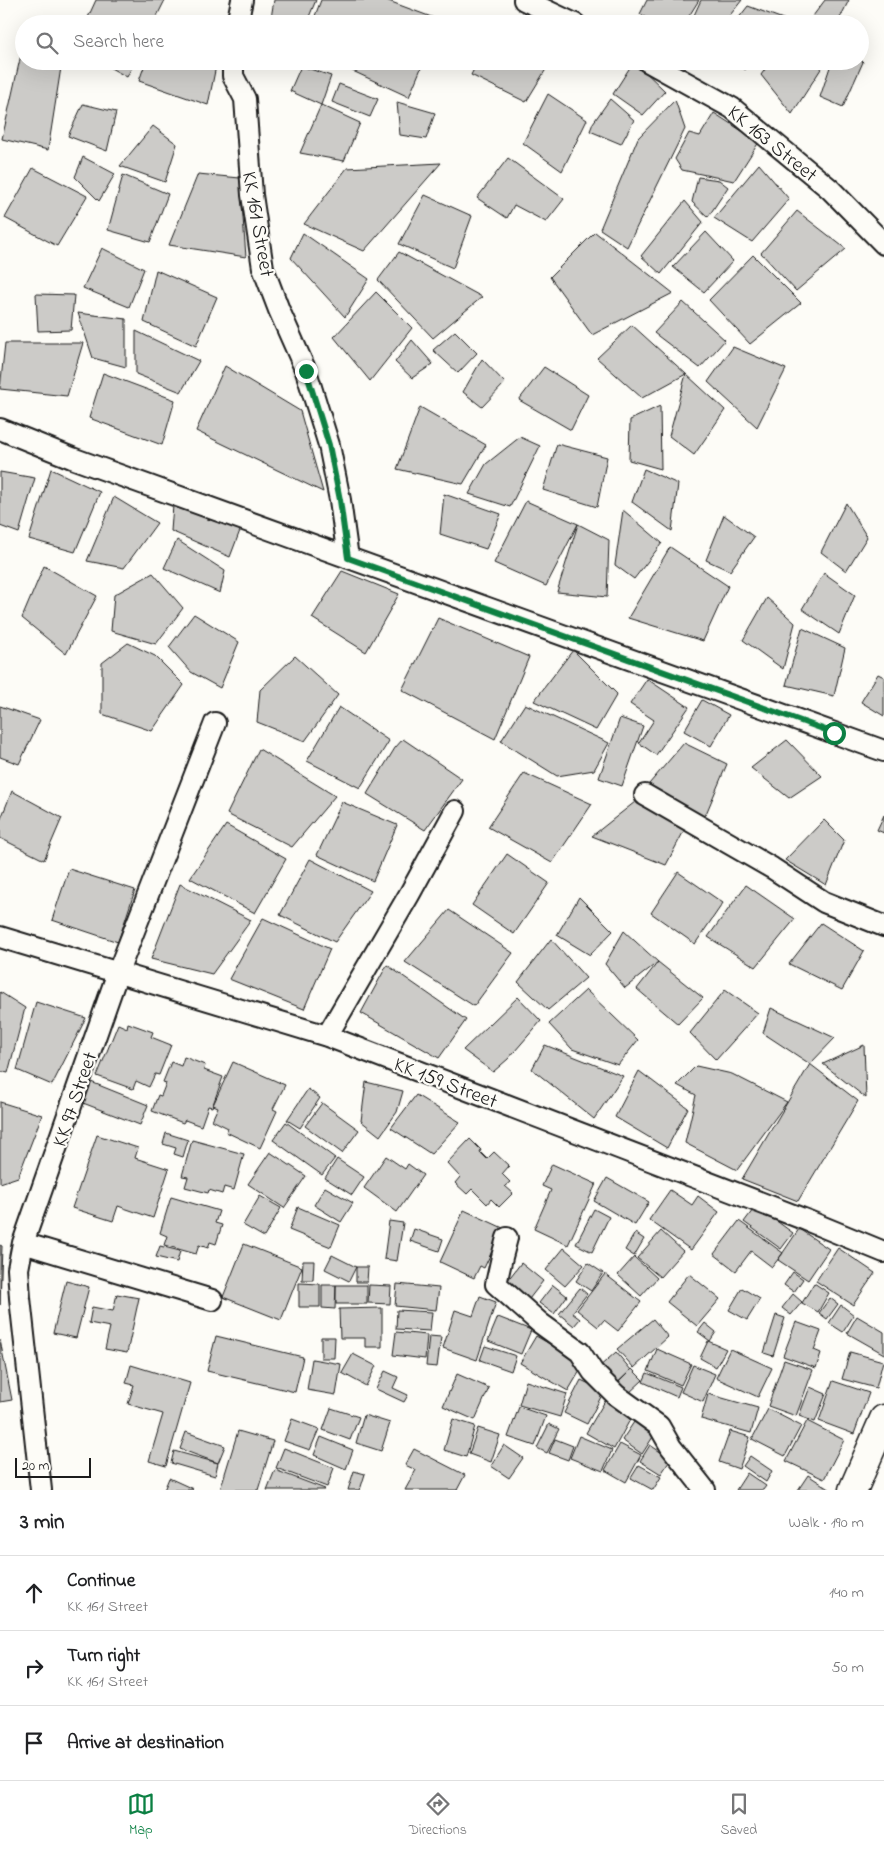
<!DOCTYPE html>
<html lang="en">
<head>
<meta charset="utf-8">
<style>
	body { margin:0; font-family:"Indie Flower",sans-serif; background:#f2f2f2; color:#202124 }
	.scale { position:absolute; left:15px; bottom:12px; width:76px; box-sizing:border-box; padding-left:5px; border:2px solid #1c1c1c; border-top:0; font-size:14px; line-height:18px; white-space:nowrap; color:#1c1c1c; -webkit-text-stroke:4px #fdfcf7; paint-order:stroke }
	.stop { position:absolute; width:15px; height:15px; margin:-11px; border:4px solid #0b8043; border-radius:50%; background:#fff }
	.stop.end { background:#0b8043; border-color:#fff; box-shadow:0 1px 5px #0008 }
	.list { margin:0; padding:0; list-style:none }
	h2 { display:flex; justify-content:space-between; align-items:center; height:65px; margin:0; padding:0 20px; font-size:21px }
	h2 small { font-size:16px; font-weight:400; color:#757577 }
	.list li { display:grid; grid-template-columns:32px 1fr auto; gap:15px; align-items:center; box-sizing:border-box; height:75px; padding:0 20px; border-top:1px solid #e0e0e0 }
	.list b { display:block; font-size:19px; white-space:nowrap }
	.list p { margin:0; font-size:16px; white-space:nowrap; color:#757577 }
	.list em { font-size:16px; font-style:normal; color:#757577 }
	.icon { flex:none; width:28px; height:28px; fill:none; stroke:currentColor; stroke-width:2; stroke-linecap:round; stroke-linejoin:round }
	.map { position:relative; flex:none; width:884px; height:1490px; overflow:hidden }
	.search { position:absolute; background:#fff; box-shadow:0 5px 20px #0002; left:15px; right:15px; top:15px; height:55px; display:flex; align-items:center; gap:12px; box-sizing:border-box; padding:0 18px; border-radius:28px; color:#757577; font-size:19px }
	.sheet { height:290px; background:#fff }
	nav { display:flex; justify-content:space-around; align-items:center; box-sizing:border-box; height:70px; border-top:1px solid #e0e0e0; background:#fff; font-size:14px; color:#757577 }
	nav a { display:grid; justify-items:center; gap:2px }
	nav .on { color:#0b8043 }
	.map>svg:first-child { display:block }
	.building { fill:#cccbc8; stroke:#1c1c1c }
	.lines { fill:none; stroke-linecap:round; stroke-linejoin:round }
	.minor-casing { stroke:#1c1c1c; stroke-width:24 }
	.secondary-casing { stroke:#1c1c1c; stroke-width:31 }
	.minor { stroke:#fdfcf7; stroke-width:20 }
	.secondary { stroke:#fdfcf7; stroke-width:28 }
	.route { stroke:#0b8043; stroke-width:6 }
	.labels { text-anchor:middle; stroke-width:4.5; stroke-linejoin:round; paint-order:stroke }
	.street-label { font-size:21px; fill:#1c1c1c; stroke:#fdfcf7 }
</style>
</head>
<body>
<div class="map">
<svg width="884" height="1490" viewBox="0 0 884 1490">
	<rect width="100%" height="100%" fill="#fdfcf7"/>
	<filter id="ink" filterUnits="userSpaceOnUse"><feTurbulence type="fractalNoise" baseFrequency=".02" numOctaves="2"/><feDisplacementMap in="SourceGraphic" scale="10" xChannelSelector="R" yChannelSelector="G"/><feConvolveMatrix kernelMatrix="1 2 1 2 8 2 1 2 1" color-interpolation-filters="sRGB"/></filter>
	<g filter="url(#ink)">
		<path class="building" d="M96,0h69l-12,24h-68z
			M274,0h42l-10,24h-36z
			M321,0h65l56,21 -1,3h-129z
			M647,0h52l-15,24h-25l-19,-10z
			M701,0h41l-19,24h-33z
			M825,0h24l-12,24h-30z
			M748,6l43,16 -2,2h-55z
			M162,19l54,5h-56z
			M22,50l2,11h38l-14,89 -46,-11z
			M860,59l3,3 -20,45 -23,-10 12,-36h28z
			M98,61h37l-8,16z
			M146,61h71l-9,44 -69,-24z
			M331,61h93l-15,36z
			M478,61h73l-25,41 -55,-27z
			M634,61l31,30 -22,24 -30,-21z
			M737,61h16l-8,9z
			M771,61h55l-34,53 -31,-39z
			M301,66l30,10 -10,29 -31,-14z
			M339,84l39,15 -8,18 -38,-15z
			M548,94l39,26 -25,51 -39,-28z
			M610,99l24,21 -13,24 -31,-13 3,-8z
			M675,100l10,29 -58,118 -27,-18 38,-91z
			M397,102l38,11 -9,26 -26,-4z
			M83,104l33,8 -9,39 -39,-15z
			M321,105l39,18 -16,38 -44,-8z
			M714,113l45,29 -25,39 -52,-11 -7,-11 14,-26 11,3z
			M153,126l24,18 -12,38 -45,-16z
			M83,157l32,17 -16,27 -24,-24z
			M508,158l56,41 -18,23 -32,-17 -7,13 -30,-20z
			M441,163l-77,88 -60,-27 43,-56z
			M759,164l30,35 -37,43 -38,-24z
			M33,168l54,28 -30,50 -52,-28z
			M198,174l42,4 6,79 -77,-12z
			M123,175l45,19 -18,48 -42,-12z
			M698,177l21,3 9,7 -20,30 -16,-15z
			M425,195l47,21 -19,52 -54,-24z
			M685,201l18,21 -42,52 -20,-18z
			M797,211l49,38 -50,42 -35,-38z
			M595,232l78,61 -81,42 -42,-58z
			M706,232l27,29 -29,31 -31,-25z
			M303,233l66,46 -24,38 -54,-59z
			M102,248l42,21 -15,38 -46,-19z
			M399,252l83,45 -49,41 -55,-58z
			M753,255l48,48 -51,41 -41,-44z
			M156,270l61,27 -21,49 -52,-24z
			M376,292l36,36 -42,53 -36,-44z
			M36,294l38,1 -3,35 -33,1z
			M683,302l42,38 -25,28 -46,-35z
			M78,313l48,6v48l-33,-9z
			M632,325l54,49 -44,24 -45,-40z
			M136,331l63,30 -18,31 -45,-18z
			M455,331l22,22 -19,20 -25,-23z
			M412,340l21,24 -21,14 -17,-16z
			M5,343h78l-16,53 -67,-7z
			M733,347l53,22 -29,58 -49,-45z
			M482,359l23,24 -23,24 -19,-15z
			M225,366l75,45 23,81 -127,-61z
			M544,367l44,28 -17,35 -52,-30z
			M103,373l72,27 -13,45 -73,-27z
			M686,374l39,36 -31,45 -25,-19z
			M660,406l1,63 -32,-9 1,-40z
			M420,407l66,38 -23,39 -66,-15z
			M520,437l20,9 -30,61 -41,-13 17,-30z
			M557,444l50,13 -10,50 -54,-17z
			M51,469l49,23 -25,60 -46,-13z
			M644,469l34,15 -6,47 -40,-29z
			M0,472l35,6 -16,55 -19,-7z
			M444,494l57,20 -15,35 -46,-15z
			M114,497l43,26 -33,45 -37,-7z
			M526,501l52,23 -32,62 -52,-23z
			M846,503l21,34 -21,34 -25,-19z
			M173,505l68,23 -11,29 -59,-26z
			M623,510l39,33 -28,36 -19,-14z
			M724,515l30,22 -24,34 -24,-11z
			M578,524l31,16 -2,57 -50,-5z
			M177,540l48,31 -5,22 -56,-25z
			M670,547l58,39 -25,55 -75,-23z
			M44,566l53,30 -31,58 -44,-36z
			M342,571l57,23 -33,58 -54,-34z
			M153,573l30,35 -27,36 -45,-13 3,-36z
			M824,573l31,22 -16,39 -37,-25z
			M767,598l28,25 -12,46 -40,-29z
			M194,614l45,28 -19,46 -29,-16 -22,-25z
			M438,618l91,39 -34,82 -93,-49z
			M802,628l43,20 -11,48 -48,-11z
			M128,643l27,13 29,29 -32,46 -50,-17v-51z
			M573,650l44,44 -21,36 -62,-29z
			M295,656l43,39 -33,46 -48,-19 3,-32z
			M878,674l6,3v39l-23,-14z
			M647,679l42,28 -33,48 -17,-12 15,-23 -24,-16z
			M702,700l27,15 -18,31 -27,-15z
			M525,704l84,39 -15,27 -37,6 -56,-35z
			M0,706l40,14 -21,44 -19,-7z
			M339,707l50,34 -29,47 -53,-27z
			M620,718l23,8 -21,60 -23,-8z
			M403,739l59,40 -37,51 -58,-36 28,-46z
			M787,740l35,36 -33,22 -38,-30z
			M684,743l43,21 -24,57 -54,-37z
			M259,749l76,47 -43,51 -65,-33z
			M524,773l68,31 -40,59 -64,-36z
			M12,791l50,27 -18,42 -44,-22v-17z
			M640,798l47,27 -21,40 -74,-29z
			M342,802l55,23 -24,56 -56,-26z
			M884,815v18l-7,-3z
			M824,820l20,20 -18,45 -41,-25z
			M226,825l60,34 -31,54 -65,-35z
			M507,854l42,29 -35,51 -42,-29z
			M310,859l61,32 -36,51 -55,-27z
			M69,869l66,21 -17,52 -66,-22z
			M678,872l45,31 -28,41 -44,-31z
			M180,884l71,36 -39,54 -61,-15z
			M746,885l49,34 -39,48 -48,-30z
			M579,897l34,34 -23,24 -33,-20z
			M449,910l64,43 -39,53 -69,-44z
			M263,918l67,31 -26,60 -75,-30z
			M821,923l43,28 -22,39 -53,-26z
			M624,931l34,31 -33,26 -20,-24z
			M551,939l35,39 -38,32 -30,-28z
			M658,962l45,36 -25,26 -41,-35z
			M387,965l79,55 -27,38 -78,-45z
			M586,990l52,50 -20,25 -46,-16 -23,-25z
			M725,990l33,23 -42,47 -26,-27z
			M0,992l25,16 -17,65 -8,-2z
			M518,997l23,24 -33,38 -15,13 -30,-22z
			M36,1002l50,16 -34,67 -35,-15z
			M771,1008l64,30 -25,26 -47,-31z
			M128,1023l25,9 -2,5 20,8 -12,30 -4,-1 -6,13 -13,-6 -3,8 -36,-13 21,-52 9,4z
			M545,1045l78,31 -29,43 -62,-50z
			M864,1045l2,53 -43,-34z
			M184,1057l21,8 -1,5 19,7 -11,30 -4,-1 -7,20 -16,-6 -2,3 -31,-12 6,-16 3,1 5,-13 -3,-1 8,-20 10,4z
			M233,1062l52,23 -12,24 4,2 -17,37 -34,-16 2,-4 -16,-8 6,-13 -5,-2z
			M810,1064l48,37 -60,100 -56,-22z
			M696,1066l36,8 55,28 -50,68 -52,-27 11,-48 -19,-10z
			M639,1071l49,37 -21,40 -52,-31z
			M91,1082l57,23 -8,20 -57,-22z
			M366,1082l37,9 -6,21 -17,24 -19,-15z
			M308,1089l12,9 -20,30 -13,-8z
			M416,1095l44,27 -29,32 -40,-26z
			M0,1102l42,13 -24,62 -18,6z
			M322,1103l37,27 -17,23 -37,-27z
			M286,1122l49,36 -13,17 -49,-35z
			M166,1133l22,7 -5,17 -9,-3 2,-6 -13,-4z
			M97,1135l41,13 -3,10 34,11 -16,49 -35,-12 -5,15 -41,-13z
			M470,1139l11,11 -1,2 7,7 7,-7 15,14 -7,8 8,8 -5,4 8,7 -14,14 -8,-8 -4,5 -15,-15 -5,5 -12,-11 5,-6 -13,-14z
			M192,1140l52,14 -10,36 -10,-3 -2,7 -13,-4 -1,3 -23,-6 3,-10 -6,-1z
			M270,1152l36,24 -22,32 -36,-24z
			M386,1156l19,13 3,-5 15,11 -26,37 -33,-24z
			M337,1159l27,18 -12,18 -27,-17z
			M552,1164l44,20 -28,61 -34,-16 17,-39 -9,-4z
			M607,1178l42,24 -14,23 -41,-24z
			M325,1187l28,16 -12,19 -27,-17z
			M670,1190l22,15 6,-9 21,16 -28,38 -42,-30z
			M260,1196l21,12 -17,29 -21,-12z
			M171,1197l48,14 -4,12 7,2 -6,19 -6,-2 -2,6 -9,-3 -3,9 -32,-9 3,-9 -7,-3z
			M756,1206l37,27 -12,16 -37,-27z
			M298,1207l42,18 -9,22 -42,-17z
			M594,1209l15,8 -17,35 -16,-8z
			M464,1210l39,18 -19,40 -4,-2 -6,12 -34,-16z
			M389,1221l14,2 -6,38 -13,-2z
			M739,1221l44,32 -11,14 -21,-16 -15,20 -22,-17z
			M414,1229l29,10 -4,12 -29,-10z
			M799,1229l30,20 -21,31 -30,-20z
			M661,1231l22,20 -23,26 -23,-19z
			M635,1233l9,6 -10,17 -9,-6z
			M244,1244l58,23 -21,53 -58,-23z
			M0,1245l2,1 -2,59z
			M160,1246l20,5 -3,11 -21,-5z
			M564,1248l20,17 -19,21 -19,-16z
			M838,1248l37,25 -22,32 -37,-24z
			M332,1255l24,12 -7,14 -24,-12z
			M634,1257l23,21 -16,18 -23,-21z
			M303,1261h11l-1,19h-11z
			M521,1263l22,18 -17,22 -22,-18z
			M588,1263l15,10 -12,18 -15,-10z
			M356,1267h12l-1,15h-11z
			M793,1272l10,7 -9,13 -10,-7z
			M605,1274l36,28 -23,29 -14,-11 -6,7 -21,-17z
			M689,1274l31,25 -23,27 -30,-24z
			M66,1281l23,6 -13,51 -23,-5z
			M299,1283l21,1v23h-21z
			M814,1283l15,10 -11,19 -16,-9z
			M397,1284l42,4 -3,22 -41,-4z
			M322,1285h14l-1,24 -13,-1z
			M336,1285h31v19h-31z
			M369,1285l22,1 -1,18 -22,-1z
			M553,1285l14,11 -13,18 -15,-11z
			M580,1288l7,6 -15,19 8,6 -6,7 -15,-12z
			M742,1288l18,11 -13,21 -18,-10z
			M117,1294l22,4 -12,55 -22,-4 5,-22 -21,-4 3,-16 21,4z
			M793,1294l9,8 -11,13 -9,-7z
			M480,1296l16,6 -19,58 -34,-12 12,-38 18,6z
			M830,1298l8,6 -11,15 -8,-6z
			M841,1305l13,10 -11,17 -14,-9z
			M382,1308v39h-17v-9h-25l-1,-29z
			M397,1310l35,2 -2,19 -34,-2z
			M776,1315l9,3 -12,38 -9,-3z
			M857,1316l27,16v22l-37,-21z
			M498,1317l33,13 -10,24 -33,-13z
			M653,1319l15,18 -34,31 -17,-19z
			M796,1322l25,9 -7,19 7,3 -5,15 -33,-12z
			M705,1323l11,9 -6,9 -12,-9z
			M396,1332l31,3 -2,24 -32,-4z
			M216,1336l87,21 -8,35 -88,-21z
			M429,1336l12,1 -4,30 -11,-1z
			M536,1336l48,28 -16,27 -48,-28z
			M321,1337h14l-1,21h-13z
			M0,1340l12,60 -12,2z
			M708,1341l18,8 -10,18 -16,-9z
			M485,1346l31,10 -5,15 -31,-11z
			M657,1349l34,15 -10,21 -33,-14z
			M730,1349l42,19 -14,29 -42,-19z
			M616,1352l15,18 -17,16 -16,-18z
			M850,1352l33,9 -7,27 -34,-9z
			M353,1354l23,12 -10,20 -24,-13z
			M312,1359l29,5 -5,31 -29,-5z
			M784,1360l29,10 -17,46 -28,-10z
			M131,1365l59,18 -24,83 -17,-5 14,-47 -35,-10 6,-19 -8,-2z
			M693,1365l22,9 -12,28 -22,-10z
			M632,1369l11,11 -15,14 -10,-11z
			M385,1371l13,6 -5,11 15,7 -4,7 -28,-13z
			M647,1373l34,14 -4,10 -34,-15z
			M457,1374l32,14 -14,32 -32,-14z
			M581,1380l23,11 -17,33 -23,-11z
			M526,1381l41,13 -7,23 -41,-12z
			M833,1381l36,12 -15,41 -35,-13z
			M810,1387l16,7 -11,28 -16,-6z
			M708,1394l50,14 -7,25 -50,-14z
			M605,1401l27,15 -18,33 -28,-16z
			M519,1407l27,9 -11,30 -27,-9z
			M331,1408l28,9 -9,23 -27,-10z
			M768,1409l33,17 -16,30 -33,-17z
			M364,1415l26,8 -9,28 -25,-8z
			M638,1416l20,13 -16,25 -20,-14z
			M292,1419l27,10 -9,21 -26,-9z
			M453,1419l22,7 -9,31 -22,-7z
			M807,1421l37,19 -20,39 -38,-18z
			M549,1424l10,5 -12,24 -10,-5z
			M478,1428l22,7 -9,27 -22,-8z
			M238,1431l35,10 -15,49h-38z
			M730,1431l20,6 -11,32 -20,-7z
			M186,1432l39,14 -7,17 -38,-14z
			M579,1436l33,14 -9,21 -33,-13z
			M321,1437l32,13 -7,19 -32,-14z
			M555,1439l18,7 -5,14 -19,-7z
			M620,1444l21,11 -15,27 -21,-12z
			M504,1445l19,13 -14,20 -18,-12z
			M650,1445l21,14 -10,15 -21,-13z
			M284,1448l50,20 -7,19 -51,-19z
			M414,1449l51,26 -8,15h-52l11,-20 -11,-5z
			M174,1451l44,12 -3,13 -44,-13z
			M750,1456l22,15 -6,11 -23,-16z
			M639,1465l22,12 -8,13 -22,-12z
			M275,1470l50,19 -1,1h-57z
			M354,1471l11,3 -5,16h-12z
			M747,1473l19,13 -3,4h-27z
			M808,1475l23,15h-33z
			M169,1478l24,11 -1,1h-28z"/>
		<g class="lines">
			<defs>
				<path id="minor" d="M524,0l51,24
					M237,24l5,-24
					M233,61v15l12,23 7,96 11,73 16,42 27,61 23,74 11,55 8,58
					M647,61l85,47 98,81 54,55
					M0,429l72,29 812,293
					M645,795l127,73 52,34 60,24
					M0,937l327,99 479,184 78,32
					M327,1036l82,-141 46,-84
					M507,1238l-5,19 -6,27 44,39 40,29 13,20 23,23 43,31 12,21 34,43
					M23,1243l189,57
					M41,1490l-21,-192 -2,-29 5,-26 95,-271 97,-249"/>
				<path id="secondary" d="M853,1490l31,-71"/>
			</defs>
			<use href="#minor" class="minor-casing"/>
			<use href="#secondary" class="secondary-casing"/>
			<use href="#minor" class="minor"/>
			<use href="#secondary" class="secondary"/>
		</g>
	</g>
	<g class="lines" filter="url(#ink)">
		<path class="route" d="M306,371l23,74 11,55 8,58 486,175"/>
	</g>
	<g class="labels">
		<g class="street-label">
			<text transform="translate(773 143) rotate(39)" y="7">KK 163 Street</text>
			<text transform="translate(259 224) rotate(80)" y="7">KK 161 Street</text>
			<text transform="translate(446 1082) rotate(21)" y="7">KK 159 Street</text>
			<text transform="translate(74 1099) rotate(-71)" y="7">KK 97 Street</text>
		</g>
	</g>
</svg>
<div class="scale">20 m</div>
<div class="stop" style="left:834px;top:733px"></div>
<div class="stop end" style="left:306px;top:371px"></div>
<div class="search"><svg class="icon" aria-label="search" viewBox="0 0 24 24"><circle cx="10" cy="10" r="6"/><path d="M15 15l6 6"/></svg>Search here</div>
</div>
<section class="sheet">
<h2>3 min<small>Walk · 190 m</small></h2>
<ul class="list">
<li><svg class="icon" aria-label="ahead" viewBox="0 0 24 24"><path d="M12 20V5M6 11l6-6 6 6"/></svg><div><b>Continue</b><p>KK 161 Street</p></div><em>140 m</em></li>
<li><svg class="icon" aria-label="right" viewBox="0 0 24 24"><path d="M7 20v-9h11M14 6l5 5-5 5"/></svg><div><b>Turn right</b><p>KK 161 Street</p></div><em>50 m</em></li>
<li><svg class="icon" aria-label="arrive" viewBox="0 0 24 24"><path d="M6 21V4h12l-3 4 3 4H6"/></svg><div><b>Arrive at destination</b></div></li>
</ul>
</section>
<nav>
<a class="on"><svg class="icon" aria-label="map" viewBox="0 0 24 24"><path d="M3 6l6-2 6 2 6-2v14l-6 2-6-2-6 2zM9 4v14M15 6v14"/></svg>Map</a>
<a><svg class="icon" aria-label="directions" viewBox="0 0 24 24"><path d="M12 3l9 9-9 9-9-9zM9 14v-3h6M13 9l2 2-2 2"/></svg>Directions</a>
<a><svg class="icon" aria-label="saved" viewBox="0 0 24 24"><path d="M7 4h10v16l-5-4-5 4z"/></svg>Saved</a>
</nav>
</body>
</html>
